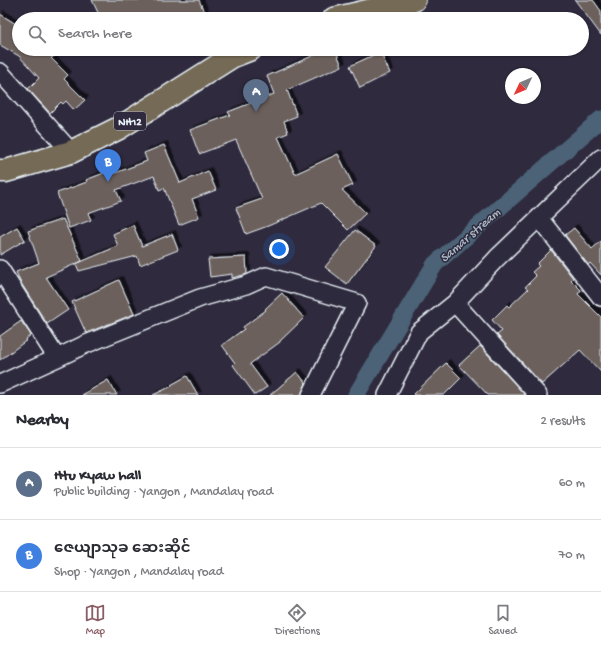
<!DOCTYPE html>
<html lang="en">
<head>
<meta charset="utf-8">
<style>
	body { margin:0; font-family:"Gochi Hand","Noto Sans Myanmar",sans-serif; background:#f2f2f3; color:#2b2b33 }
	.compass { position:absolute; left:505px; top:68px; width:36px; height:36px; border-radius:50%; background:#fff; box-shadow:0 1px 3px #0004; rotate:226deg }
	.you { position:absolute; left:279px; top:249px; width:14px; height:14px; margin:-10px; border:3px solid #fff; border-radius:50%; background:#1a73e8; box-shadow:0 0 0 6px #1a73e833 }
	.badge { display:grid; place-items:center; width:26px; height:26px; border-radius:50%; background:#8a5d65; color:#fff; font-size:13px; font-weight:700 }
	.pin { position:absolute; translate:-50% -33px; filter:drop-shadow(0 1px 2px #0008) }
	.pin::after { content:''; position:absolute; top:21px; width:14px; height:12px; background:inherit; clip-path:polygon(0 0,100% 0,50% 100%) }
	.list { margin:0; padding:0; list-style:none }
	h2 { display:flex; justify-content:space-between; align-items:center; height:52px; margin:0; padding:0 16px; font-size:17px }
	h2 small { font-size:13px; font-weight:400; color:#7c7c81 }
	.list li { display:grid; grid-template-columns:26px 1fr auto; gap:12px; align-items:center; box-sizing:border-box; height:72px; padding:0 16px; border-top:1px solid #e1e1e2 }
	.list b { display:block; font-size:15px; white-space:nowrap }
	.list p { margin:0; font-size:13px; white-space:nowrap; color:#7c7c81 }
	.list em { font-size:13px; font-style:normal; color:#7c7c81 }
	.icon { flex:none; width:22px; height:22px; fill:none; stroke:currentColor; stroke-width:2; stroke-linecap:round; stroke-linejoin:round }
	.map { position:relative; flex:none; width:601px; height:395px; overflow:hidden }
	.search { position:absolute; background:#fff; box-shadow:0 1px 3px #0004; left:12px; right:12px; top:12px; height:44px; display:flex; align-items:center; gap:10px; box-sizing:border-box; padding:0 14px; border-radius:22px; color:#7c7c81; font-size:15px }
	.sheet { height:196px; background:#fff }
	nav { display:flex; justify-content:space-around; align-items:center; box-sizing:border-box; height:56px; border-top:1px solid #e1e1e2; background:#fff; font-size:11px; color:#7c7c81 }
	nav a { display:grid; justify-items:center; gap:2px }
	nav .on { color:#8a5d65 }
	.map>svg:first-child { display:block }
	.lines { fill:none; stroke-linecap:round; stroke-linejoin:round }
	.canal { stroke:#4c6277; stroke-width:17 }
	.building { fill:#6c605b; stroke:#e8f1f8; filter:url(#shadow) }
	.minor-casing { stroke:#e8f1f8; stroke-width:20 }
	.highway-casing { stroke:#e8f1f8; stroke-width:25 }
	.minor { stroke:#2f2a3d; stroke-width:17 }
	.highway { stroke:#756a55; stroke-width:22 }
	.labels { text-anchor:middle; stroke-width:3; stroke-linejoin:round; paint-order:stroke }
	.shield { fill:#2f2a3d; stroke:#b0b5c0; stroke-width:1 }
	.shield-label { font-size:11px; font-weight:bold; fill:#e8f1f8 }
	.water-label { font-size:13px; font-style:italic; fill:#aab8c4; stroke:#2f2a3d }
</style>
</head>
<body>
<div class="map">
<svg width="601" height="395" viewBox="0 0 601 395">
	<defs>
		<filter id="shadow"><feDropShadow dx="3.5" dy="-3.5" stdDeviation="0" flood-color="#0009"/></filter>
	</defs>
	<rect width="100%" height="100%" fill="#2f2a3d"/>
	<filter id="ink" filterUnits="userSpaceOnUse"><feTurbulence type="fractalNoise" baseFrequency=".025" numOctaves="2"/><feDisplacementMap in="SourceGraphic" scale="8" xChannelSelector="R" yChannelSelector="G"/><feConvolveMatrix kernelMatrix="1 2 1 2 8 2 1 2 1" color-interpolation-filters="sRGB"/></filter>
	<g filter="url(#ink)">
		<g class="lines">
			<path class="canal" d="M356,395l79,-131 166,-145"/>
		</g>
		<path class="building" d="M92,0h107l8,19h-106z
			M575,0h18l8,11v24z
			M0,14l19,12v23h47l-15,9 17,17 -4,4 21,21 -11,10 -8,-9 -3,3 -2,-2 -11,11 -22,-24 11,-11 -20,-22 -19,-11z
			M328,49h7l7,17 -55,24 10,26 -13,5 4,12 -10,4 17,37 43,-20 15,31 -11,5 24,23 -18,17 -27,-27 -53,23 -22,8 -10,-26 26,-9 -26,-59 -37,14 -9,-24 40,-15 -2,-3 46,-18 -7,-18z
			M380,52l10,21 -30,15 -10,-22z
			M164,145l16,38 28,-12 8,19 -24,9 7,18 -20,8 -15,-37 -5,2 -5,-14 -38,14 5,11 -33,12 3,7 -22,8 -12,-35 30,-11 -1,-2 23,-9 1,4 37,-14 -3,-8z
			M63,219l19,42 -36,16 22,33 -21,14 -26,-41 -5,-11 23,-9 -11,-32z
			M133,225l9,21 30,-12 6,16 -38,15 -3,-9 -58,15 -3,-7 42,-18 -5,-12z
			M17,227l8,13 -25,15v-18z
			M574,228l18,21 9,-8v34l-11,-12 -2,2 -23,-30z
			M355,230l21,16 -29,38 -22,-17z
			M551,250l22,28 -2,2 10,10 -3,4 23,23v55l-21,-22 -38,34 -45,-49 5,-4 -10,-11 15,-15 2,2 19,-18 -3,-2 11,-11 -4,-4 7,-6 -2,-2z
			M246,257l1,17 -15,4v-4l-22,3 -2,-18z
			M119,280l15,34 -48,19 -14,-31z
			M282,293l22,25 -24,23v1l-30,22 17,23 -12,8 -22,-30 2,-2 -13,-18 22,-16 -1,-2 23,-17 -1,-1z
			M21,321l10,14 -5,4 1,1 -27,20v-24z
			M480,346l3,3 42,46h-37l-29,-30z
			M446,363l15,15 -17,17h-31z
			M297,372l9,11 -5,12h-31z
			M187,376l11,19h-45l19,-9 -1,-1z
			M108,380l9,15h-35z"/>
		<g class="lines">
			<defs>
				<path id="minor" d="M0,72l71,80
					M539,218l62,79
					M0,269l57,89 27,-13 116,-47 46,-13 20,-9 91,27 -46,92
					M455,303l83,92
					M0,384l57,-26
					M387,395l32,-63 36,-29 42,-45 104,-100"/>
				<path id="highway" d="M334,19l80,-19
					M0,171h6l65,-19 48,-24 114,-72 18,-7"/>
			</defs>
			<use href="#minor" class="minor-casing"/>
			<use href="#highway" class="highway-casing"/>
			<use href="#minor" class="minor"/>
			<use href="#highway" class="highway"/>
		</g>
	</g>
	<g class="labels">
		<rect class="shield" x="114" y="112" width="32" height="18" rx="3"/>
		<g class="shield-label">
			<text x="130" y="125">NH12</text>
		</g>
		<g class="water-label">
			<text transform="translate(469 234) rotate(-41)" y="5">Samar stream</text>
		</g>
	</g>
</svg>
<svg class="compass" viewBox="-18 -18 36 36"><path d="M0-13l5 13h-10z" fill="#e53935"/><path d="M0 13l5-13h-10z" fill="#7c7c81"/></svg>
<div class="you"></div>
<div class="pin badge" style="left:256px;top:112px;background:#5c6f8a">A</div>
<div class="pin badge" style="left:108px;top:182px;background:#3f7fe0">B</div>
<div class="search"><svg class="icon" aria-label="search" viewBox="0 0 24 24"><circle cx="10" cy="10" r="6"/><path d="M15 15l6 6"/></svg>Search here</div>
</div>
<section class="sheet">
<h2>Nearby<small>2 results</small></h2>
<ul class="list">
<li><span class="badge" style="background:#5c6f8a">A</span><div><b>Htu Kyaw hall</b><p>Public building · Yangon , Mandalay road</p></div><em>60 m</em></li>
<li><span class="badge" style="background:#3f7fe0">B</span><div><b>ဇေယျာသုခ ဆေးဆိုင်</b><p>Shop · Yangon , Mandalay road</p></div><em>70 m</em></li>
</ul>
</section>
<nav>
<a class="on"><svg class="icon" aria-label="map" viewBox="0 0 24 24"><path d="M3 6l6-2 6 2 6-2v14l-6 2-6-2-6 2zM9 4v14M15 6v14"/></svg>Map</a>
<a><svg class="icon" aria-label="directions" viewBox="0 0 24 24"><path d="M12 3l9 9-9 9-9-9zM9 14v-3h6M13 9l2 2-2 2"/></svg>Directions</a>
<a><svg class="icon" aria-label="saved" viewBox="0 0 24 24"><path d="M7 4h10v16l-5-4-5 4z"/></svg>Saved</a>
</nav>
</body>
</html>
